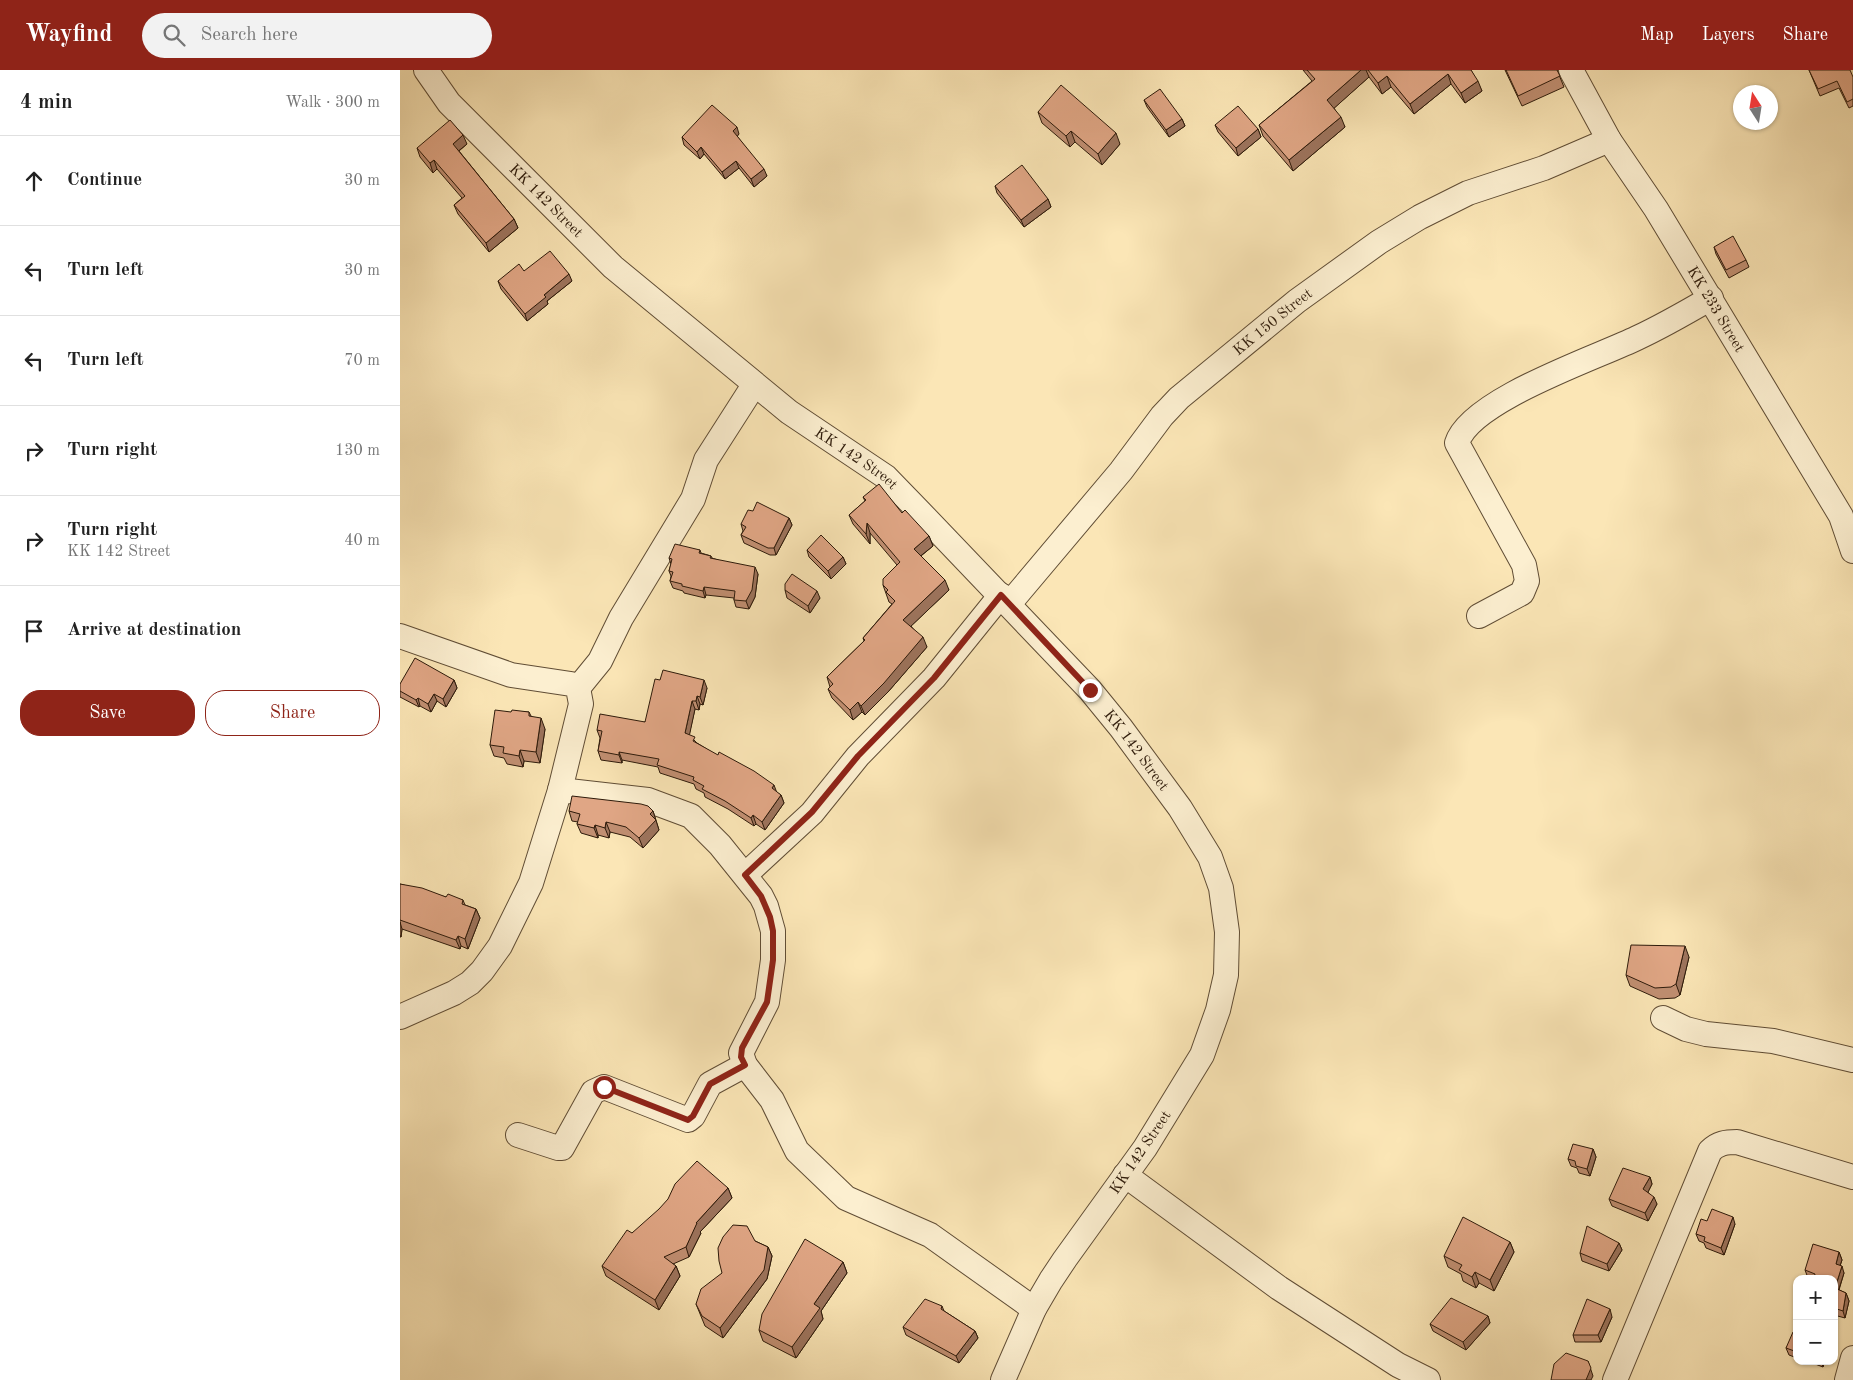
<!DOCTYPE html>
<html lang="en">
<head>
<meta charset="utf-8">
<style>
	body { margin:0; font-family:"Old Standard TT",serif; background:#f2f2f2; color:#222 }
	.controls { position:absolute; right:15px; bottom:15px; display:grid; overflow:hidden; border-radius:10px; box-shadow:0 1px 4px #0004 }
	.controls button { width:45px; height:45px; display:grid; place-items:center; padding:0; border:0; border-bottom:1px solid #e0e0e0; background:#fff; color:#222; font:25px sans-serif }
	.compass { position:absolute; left:1333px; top:15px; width:45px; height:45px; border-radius:50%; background:#fff; box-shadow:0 1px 4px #0004; rotate:348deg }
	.stop { position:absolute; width:15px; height:15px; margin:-11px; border:4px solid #8f2418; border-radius:50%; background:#fff }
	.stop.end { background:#8f2418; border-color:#fff; box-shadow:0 1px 5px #0008 }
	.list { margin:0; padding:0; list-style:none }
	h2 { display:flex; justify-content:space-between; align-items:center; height:65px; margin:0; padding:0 20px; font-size:21px }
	h2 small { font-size:16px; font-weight:400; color:#767676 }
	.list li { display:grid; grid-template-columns:32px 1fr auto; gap:15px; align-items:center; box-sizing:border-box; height:90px; padding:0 20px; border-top:1px solid #e0e0e0 }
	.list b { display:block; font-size:19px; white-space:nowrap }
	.list p { margin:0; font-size:16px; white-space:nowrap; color:#767676 }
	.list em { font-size:16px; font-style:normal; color:#767676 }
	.actions { display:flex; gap:10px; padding:15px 20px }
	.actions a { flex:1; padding:11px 0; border:1px solid #8f2418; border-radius:20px; text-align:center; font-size:18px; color:#8f2418 }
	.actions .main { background:#8f2418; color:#fff }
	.icon { flex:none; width:28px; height:28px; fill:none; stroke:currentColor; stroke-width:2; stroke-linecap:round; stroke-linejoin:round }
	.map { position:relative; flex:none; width:1453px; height:1310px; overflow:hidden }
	header { display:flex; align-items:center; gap:30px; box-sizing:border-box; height:70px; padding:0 25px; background:#8f2418; color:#fff }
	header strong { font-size:24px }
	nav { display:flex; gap:28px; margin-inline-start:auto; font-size:18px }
	.search { width:350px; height:45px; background:#f2f2f2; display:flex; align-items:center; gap:12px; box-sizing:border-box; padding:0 18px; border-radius:28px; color:#767676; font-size:19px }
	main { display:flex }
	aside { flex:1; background:#fff }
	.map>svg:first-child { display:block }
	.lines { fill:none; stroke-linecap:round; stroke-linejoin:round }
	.minor-casing { stroke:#604d35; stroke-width:26 }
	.minor { stroke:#fcefd0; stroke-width:24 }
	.wall { fill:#c18f72; stroke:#2d1a0a }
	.shaded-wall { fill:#9d745d; stroke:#2d1a0a }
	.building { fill:#e0a685; stroke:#2d1a0a }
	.route { stroke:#8f2418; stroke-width:6 }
	.labels { text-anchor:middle; stroke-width:4; stroke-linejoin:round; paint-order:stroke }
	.street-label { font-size:15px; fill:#2d1a0a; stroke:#fcefd0 }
</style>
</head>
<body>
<header>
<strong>Wayfind</strong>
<div class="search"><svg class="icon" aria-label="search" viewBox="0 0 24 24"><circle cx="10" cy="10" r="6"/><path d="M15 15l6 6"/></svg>Search here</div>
<nav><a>Map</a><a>Layers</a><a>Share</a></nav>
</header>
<main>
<aside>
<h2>4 min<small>Walk · 300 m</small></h2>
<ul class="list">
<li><svg class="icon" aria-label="ahead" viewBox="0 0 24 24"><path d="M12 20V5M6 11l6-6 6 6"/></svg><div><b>Continue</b></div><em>30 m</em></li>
<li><svg class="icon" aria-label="left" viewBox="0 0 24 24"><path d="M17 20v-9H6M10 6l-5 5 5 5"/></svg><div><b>Turn left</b></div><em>30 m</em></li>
<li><svg class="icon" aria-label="left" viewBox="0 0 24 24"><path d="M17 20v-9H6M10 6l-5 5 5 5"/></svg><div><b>Turn left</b></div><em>70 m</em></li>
<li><svg class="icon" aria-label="right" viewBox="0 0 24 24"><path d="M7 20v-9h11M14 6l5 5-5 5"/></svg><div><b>Turn right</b></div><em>130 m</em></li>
<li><svg class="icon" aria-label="right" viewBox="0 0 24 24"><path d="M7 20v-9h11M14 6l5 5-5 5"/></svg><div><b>Turn right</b><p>KK 142 Street</p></div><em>40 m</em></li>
<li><svg class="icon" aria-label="arrive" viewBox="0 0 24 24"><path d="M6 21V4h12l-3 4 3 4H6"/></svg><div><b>Arrive at destination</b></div></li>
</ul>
<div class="actions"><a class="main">Save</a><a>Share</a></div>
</aside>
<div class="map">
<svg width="1453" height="1310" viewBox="0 0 1453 1310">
	<rect width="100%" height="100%" fill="#fbe6b6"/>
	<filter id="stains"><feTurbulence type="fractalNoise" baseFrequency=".004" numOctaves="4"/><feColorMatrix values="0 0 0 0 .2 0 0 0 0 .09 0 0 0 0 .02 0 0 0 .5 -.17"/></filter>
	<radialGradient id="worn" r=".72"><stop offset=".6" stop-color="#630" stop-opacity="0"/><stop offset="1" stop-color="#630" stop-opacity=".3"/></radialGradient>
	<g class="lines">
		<defs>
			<g id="minor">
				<path id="s1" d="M26,0l23,33 164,164 176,145 97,65 32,33 172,180 31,38 59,80 30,49 11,31 6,44 -1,43 -8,35 -16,45 -57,93 -80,111 -14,21 -17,29 -31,71"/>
				<path id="s2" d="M1171,0l38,70 47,69 185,307 12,35"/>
				<path id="s3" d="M609,534l112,-133 41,-55 17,-18 118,-97 82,-59 41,-25 48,-24 76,-25 65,-28"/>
				<path d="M1079,546l43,-23 5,-12 -3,-16 -67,-122c13,-43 139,-85 180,-105 26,-12 50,-26 74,-40"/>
				<path d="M0,566l111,39 60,9 7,4 3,16 -21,86 -29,93 -31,63 -18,25 -12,12 -16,10 -54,24"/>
				<path d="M178,618l22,-27 21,-43 72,-119 13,-39 48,-75"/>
				<path d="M160,720l88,10 43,16 29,29 41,51 5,10 7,25v29l-6,42 -26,51 4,12 27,35 25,51 49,47 84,37 104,74"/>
				<path d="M345,805l67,-62 46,-57 76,-78 67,-83"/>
				<path d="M1263,948l23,11 20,5 67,7 80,19"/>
				<path d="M118,1065l40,13h4l31,-56 11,-5 84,33 5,-4 17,-32 35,-19"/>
				<path d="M725,1105l154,113 119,77 30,15"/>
				<path d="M1215,1310l95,-229c8,-8 16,-9 27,-9l116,35"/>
				<path d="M1447,1310l6,-22"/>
			</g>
		</defs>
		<use href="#minor" class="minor-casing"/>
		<use href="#minor" class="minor"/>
	</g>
	<path class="wall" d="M903,0h168l11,21 -17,12 -14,-19 -37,30 -23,-27 -9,7 -13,-17 -35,31 11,19 -52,44 -30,-35 -4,-11 53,-44z
		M1105,0h52l7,17 -42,19z
		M1409,0l44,7v29l-4,2 -10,-20 -19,8z
		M744,30l38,19 3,7 -16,11 -22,-30z
		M638,42l82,32 -18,21 -27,-23 -5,5 -28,-24z
		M815,55l43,4 3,8 -23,19 -20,-24z
		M339,64l-2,2 30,40 -13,11 -15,-19 -14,11 -21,-25 -4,5 -16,-14 -2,-8z
		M67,74l-8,7 55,68 4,9 -29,24 -31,-38 -4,-9 8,-7 -25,-29 -4,4 -13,-16 -3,-9z
		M595,116l53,13 3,8 -27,20 -27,-34z
		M1314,177l32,13 3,7 -20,11 -13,-24z
		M124,201l48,10 -25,20 1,3 -21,17 -26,-32 -3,-8z
		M463,427l39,16 27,23 4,10 -12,10 28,34 -38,36 16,21 -39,45 -23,23 -3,-3 -9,8 -21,-22 -4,-9 2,-2 -3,-10 37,-36 -1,-3 29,-34 -3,-2 -6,-17 14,-20 -27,-32v11l-17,-20 -4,-9 16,-14z
		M389,448l3,7 -16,30h-6l-26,-12 -3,-8 2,-4 -2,-7z
		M300,480l1,3 10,3 1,2 46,16 -3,23 -6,12 -13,-2 -2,-7v-2l-28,-3 -1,3 -21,-5 -1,-2 -10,-3 -3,-7 1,-5 -2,-5 2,-7 -2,-6z
		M407,480l36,7 3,7 -15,15 -22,-22z
		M385,520l35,8 -10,15 -23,-15z
		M54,610l3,8 -11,19 -9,-6 -6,11 -11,-6 -1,1 -19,-10v-13z
		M307,618l-4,17 -3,-1 -1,6 -4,-1 -6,26 8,8 84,52 3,8 -19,27 -9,-6 -2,2 -26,-17 -23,-12 -1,-4 -8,-4 -2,-5 -34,-11 -2,-6 -36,-7v3l-21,-3 -3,-9 2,-13 -3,-8 48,-8z
		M111,642h18l2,4 14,13 -5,34 -16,-2 -1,6 -16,-3 -3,-6 -10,-2 -4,-11z
		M169,741h84l6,19 -16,18 -13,-11 -20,-5 -1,6 -11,-3v3l-17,-5 -4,-9 1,-2 -6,-1z
		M0,814l46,13 17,3 2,5 11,4 4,9 -12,31 -7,-3 -1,3 -58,-20 -1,8h-1z
		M1289,887l-9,38 -5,3 -16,1 -29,-13 -4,-11z
		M1193,1079l3,8 -6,19 -11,-3 -2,-5 -6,-2 -3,-7z
		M1250,1107l2,7 -4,8 9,12 -9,17 -36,-15 -3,-7z
		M328,1118l4,10 -32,34 1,1 -12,24 -16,7 3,2 4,10 -21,34 -53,-34 -4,-10 30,-33z
		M1307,1151l28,3 -11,31 -18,-7 -2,-5 -5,-2 -3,-7z
		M355,1171l13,6 4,9 -5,23 -44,59 -18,-12 -9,-22 26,-31z
		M1110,1172l4,10 -20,39 -15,-8 -3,5 -13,-7 -2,-7 -13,-7 -4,-11z
		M1219,1173l3,7 -13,21 -27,-10 -2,-8z
		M1439,1182l3,8 -2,6 4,7 -5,17 7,3 3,8 -4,17 -11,-3v-36h-23l-3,-1 -3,-8z
		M443,1192l4,11 -26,38 2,8 -27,39 -33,-17 -4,-11z
		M542,1236l2,5 31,20 3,7 -19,25 -53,-28 -3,-8z
		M1088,1246l2,7 -24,27 -33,-19 -3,-7z
		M1212,1247l-11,25h-26l-2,-7z
		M1397,1263v25l-8,-3 -3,-7z
		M1407,1291h18l-2,6z"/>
	<path class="shaded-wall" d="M961,0h5l3,7 -38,34 -4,-11z
		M1048,4l3,10 -37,30 -4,-10z
		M987,6l4,11 -9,7 -4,-11z
		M1078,11l4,10 -17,12 -4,-10z
		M941,47l4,10 -52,44 -4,-11z
		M782,49l3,7 -16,11 -3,-7z
		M337,57l2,7 -3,4 -3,-7z
		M858,59l3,8 -23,19 -2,-8z
		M671,61l4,11 -5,5 -4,-11z
		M716,63l4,11 -18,21 -4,-11z
		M63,65l4,9 -11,9 -3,-9z
		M301,77l3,7 -4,5 -3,-7z
		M34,90l3,9 -4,4 -3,-10z
		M336,91l3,7 -14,11 -3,-7z
		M364,99l3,7 -13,11 -3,-8z
		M648,129l3,8 -27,20 -3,-7z
		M114,149l4,9 -29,24 -3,-9z
		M169,204l3,7 -25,20 1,3 -21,17 -2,-7 19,-19z
		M389,448l3,7 -16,30 -2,-7z
		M467,453l3,10v11l-4,-10z
		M529,466l4,10 -15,12 -4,-9z
		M443,487l3,7 -15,15 -3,-8z
		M355,497l3,7 -3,23 -6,12 -3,-8z
		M545,510l4,10 -42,40 -4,-10z
		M304,517l2,8 -1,3 -2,-7z
		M417,521l3,7 -10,15 -2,-7z
		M523,567l4,10 -39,45 -23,23 -4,-9z
		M54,610l3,8 -11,19 -3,-8z
		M304,610l3,8 -4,17 -3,-8z
		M34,624l3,7 -6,11 -3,-8z
		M297,626l3,8 -1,6 -3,-9z
		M18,628l2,8 -1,1 -3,-7z
		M292,631l3,8 -7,33 -3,-9z
		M458,632l4,10 -9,8 -3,-10z
		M141,648l4,11 -5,34 -4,-11z
		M120,680l4,11 -1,6 -4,-11z
		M219,682l3,8v3l-3,-8z
		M374,715l3,8 -5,-5z
		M381,725l3,8 -19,27 -3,-8z
		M253,741l6,19 -16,18 -4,-10 11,-24z
		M353,745l3,9 -2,2 -3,-8z
		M206,752l4,10 -1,6 -4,-10z
		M195,755l3,10v3l-4,-10z
		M76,839l4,9 -12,31 -3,-10z
		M0,852l2,7 -1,8 -1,-2z
		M58,866l3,10 -1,3 -4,-9z
		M1285,876l4,11 -9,38 -4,-11z
		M1193,1079l3,8 -6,19 -3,-7z
		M1250,1107l2,7 -6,12 -3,-7z
		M328,1118l4,10 -32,34 1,1 -12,24 -3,-10 10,-24z
		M1254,1127l3,7 -9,17 -3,-8z
		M1333,1147l2,7 -11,31 -3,-7z
		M1110,1172l4,10 -20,39 -4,-11z
		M1219,1173l3,7 -13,21 -2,-7z
		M368,1177l4,9 -5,23 -44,59 -3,-10z
		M1439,1182l3,8 -4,11 -2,-7z
		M443,1192l4,11 -26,38 2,8 -27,39 -4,-11 22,-43z
		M276,1196l4,10 -21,34 -4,-10z
		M1442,1196l2,7 -7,22 -2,-7z
		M1075,1202l4,11 -3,5 -4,-11z
		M1446,1223l3,8 -4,17 -2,-7z
		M1210,1239l2,8 -11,25 -3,-7z
		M1088,1246l2,7 -24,27 -3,-8z
		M575,1261l3,7 -19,25 -3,-7z
		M1188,1291l5,15 -2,4h-5z
		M1421,1291h4l-2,6z"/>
	<path class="building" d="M907,0h54l-34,30 14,17 -52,43 -30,-35 56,-46z
		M968,0h103l7,11 -17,12 -13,-19 -38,30 -23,-28 -9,7z
		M1106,0h51l3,6 -42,20z
		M1409,0h41l3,7v22l-6,3 -10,-21 -19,8z
		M661,15l55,48 -18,21 -27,-23 -5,5 -28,-24z
		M760,19l22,30 -16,11 -22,-30z
		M312,35l25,22 -4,4 31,38 -13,10 -15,-18 -14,11 -21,-25 -4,5 -15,-15z
		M838,36l20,23 -22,19 -21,-23z
		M50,50l13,15 -10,9 61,75 -28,24 -32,-38 11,-9 -31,-36 -4,3 -13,-15z
		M622,95l26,34 -27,21 -26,-34z
		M1333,166l13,24 -20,10 -12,-23z
		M150,181l19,23 -25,21 2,2 -21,17 -27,-33 21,-17 5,7z
		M479,414l23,29 3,-3 24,26 -15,13 31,31 -42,40 20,17 -39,46 -23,23 -3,-4 -8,8 -22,-21 5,-5 -6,-7 38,-37 -2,-2 32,-37 -9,-9 2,-2 -5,-5v-6l17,-17 -33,-39 -1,11 -17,-19 17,-15 -3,-3z
		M357,432l32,16 -15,30h-6l-27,-13 5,-8 -5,-3 7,-14 5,1z
		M421,465l22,22 -15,14 -21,-21z
		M275,474l25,6 -1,3 12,3 -1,2 45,9 -3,23 -6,11 -12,-1 1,-9 -31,-4 -1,4 -21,-5v-2l-12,-3 3,-9 -4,-1 3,-12 -3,-1z
		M392,504l25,17 -9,15 -23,-16v-6z
		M15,588l39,22 -11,19 -9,-5 -6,10 -10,-6 -2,2 -16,-9v-7z
		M263,600l41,10 -4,17 -3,-1 -1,5h-4l-7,32 10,4 -2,4 25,14 1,-3 35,19 20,14 -2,3 9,7 -19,27 -9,-7 -2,3 -26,-17 -23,-12 2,-3 -11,-6 1,-3 -37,-12 2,-6 -40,-7v3l-21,-4 4,-20 -5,-1 3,-16 45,8 10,-43 5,1z
		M95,640l16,2 1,-2 17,2v4l12,2 -5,34 -16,-2 -1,6 -16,-3 1,-6 -14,-2z
		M172,726l69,8 7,2 5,5 -3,3 6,6 -17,18 -13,-11 -20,-5 -1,6 -10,-3 -1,3 -17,-4 3,-10 -11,-3z
		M0,814l22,4 24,9 2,-3 15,6 -1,4 14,5 -11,30 -7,-3 -2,4 -56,-20z
		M1231,875l54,1 -9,38 -5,3 -16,1 -29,-13z
		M1173,1074l20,5 -6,20 -11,-3 -1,-5 -7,-2z
		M297,1091l31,27 -32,35h1l-11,24 -22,10 12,9 -21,34 -53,-34 25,-36 5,3 27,-24 9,-10 7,-15z
		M1223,1098l27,9 -7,12 11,8 -9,16 -36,-14z
		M1312,1139l21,8 -12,31 -17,-7 1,-4 -9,-3 5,-15 6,2z
		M1063,1147l47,25 -20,38 -15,-8 -3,5 -13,-7 3,-5 -18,-9z
		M333,1155l14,1 8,15 13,6 -4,23 -44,58 -18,-12 -6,-12 5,-15 21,-16 -3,-12 -1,-13 5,-11z
		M1187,1156l32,17 -12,21 -27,-11z
		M405,1169l38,23 -29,42 6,4 -28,39 -33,-17 3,-16z
		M1413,1174l26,8 -3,12 6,2 -7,22 11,5 -3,18 -9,-3v-29h-20l1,-5 -10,-4z
		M1051,1228l37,18 -25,26 -33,-18z
		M525,1229l17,7 -1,3 34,22 -19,25 -53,-29z
		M1187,1229l23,10 -12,26h-25z
		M1393,1262l4,1v19l-11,-4z
		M1166,1283l22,8 3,7 -5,12h-35l3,-16z"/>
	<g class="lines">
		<path class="route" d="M204,1017l84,33 5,-4 17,-32 35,-19 -4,-8 1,-9 25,-46 6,-42v-29l-3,-14 -9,-21 -16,-21 67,-63 46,-56 76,-78 67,-83 89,95"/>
	</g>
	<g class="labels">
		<g class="street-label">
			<text dy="5" stroke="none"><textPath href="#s1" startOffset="178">KK 142 Street</textPath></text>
			<text dy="5" stroke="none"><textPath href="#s2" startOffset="280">KK 233 Street</textPath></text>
			<text dy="5" stroke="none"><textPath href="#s3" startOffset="388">KK 150 Street</textPath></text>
			<text dy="5" stroke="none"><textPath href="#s1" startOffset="582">KK 142 Street</textPath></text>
			<text dy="5" stroke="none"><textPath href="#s1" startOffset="988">KK 142 Street</textPath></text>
			<text transform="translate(740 1082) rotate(-56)" y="5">KK 142 Street</text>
		</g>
	</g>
	<rect width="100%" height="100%" filter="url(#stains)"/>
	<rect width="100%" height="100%" fill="url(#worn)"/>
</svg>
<div class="controls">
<button>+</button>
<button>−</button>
</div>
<svg class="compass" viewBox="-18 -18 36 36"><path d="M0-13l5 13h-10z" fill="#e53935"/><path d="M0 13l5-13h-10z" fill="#767676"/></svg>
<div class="stop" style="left:204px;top:1017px"></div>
<div class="stop end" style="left:690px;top:620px"></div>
</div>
</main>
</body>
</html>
